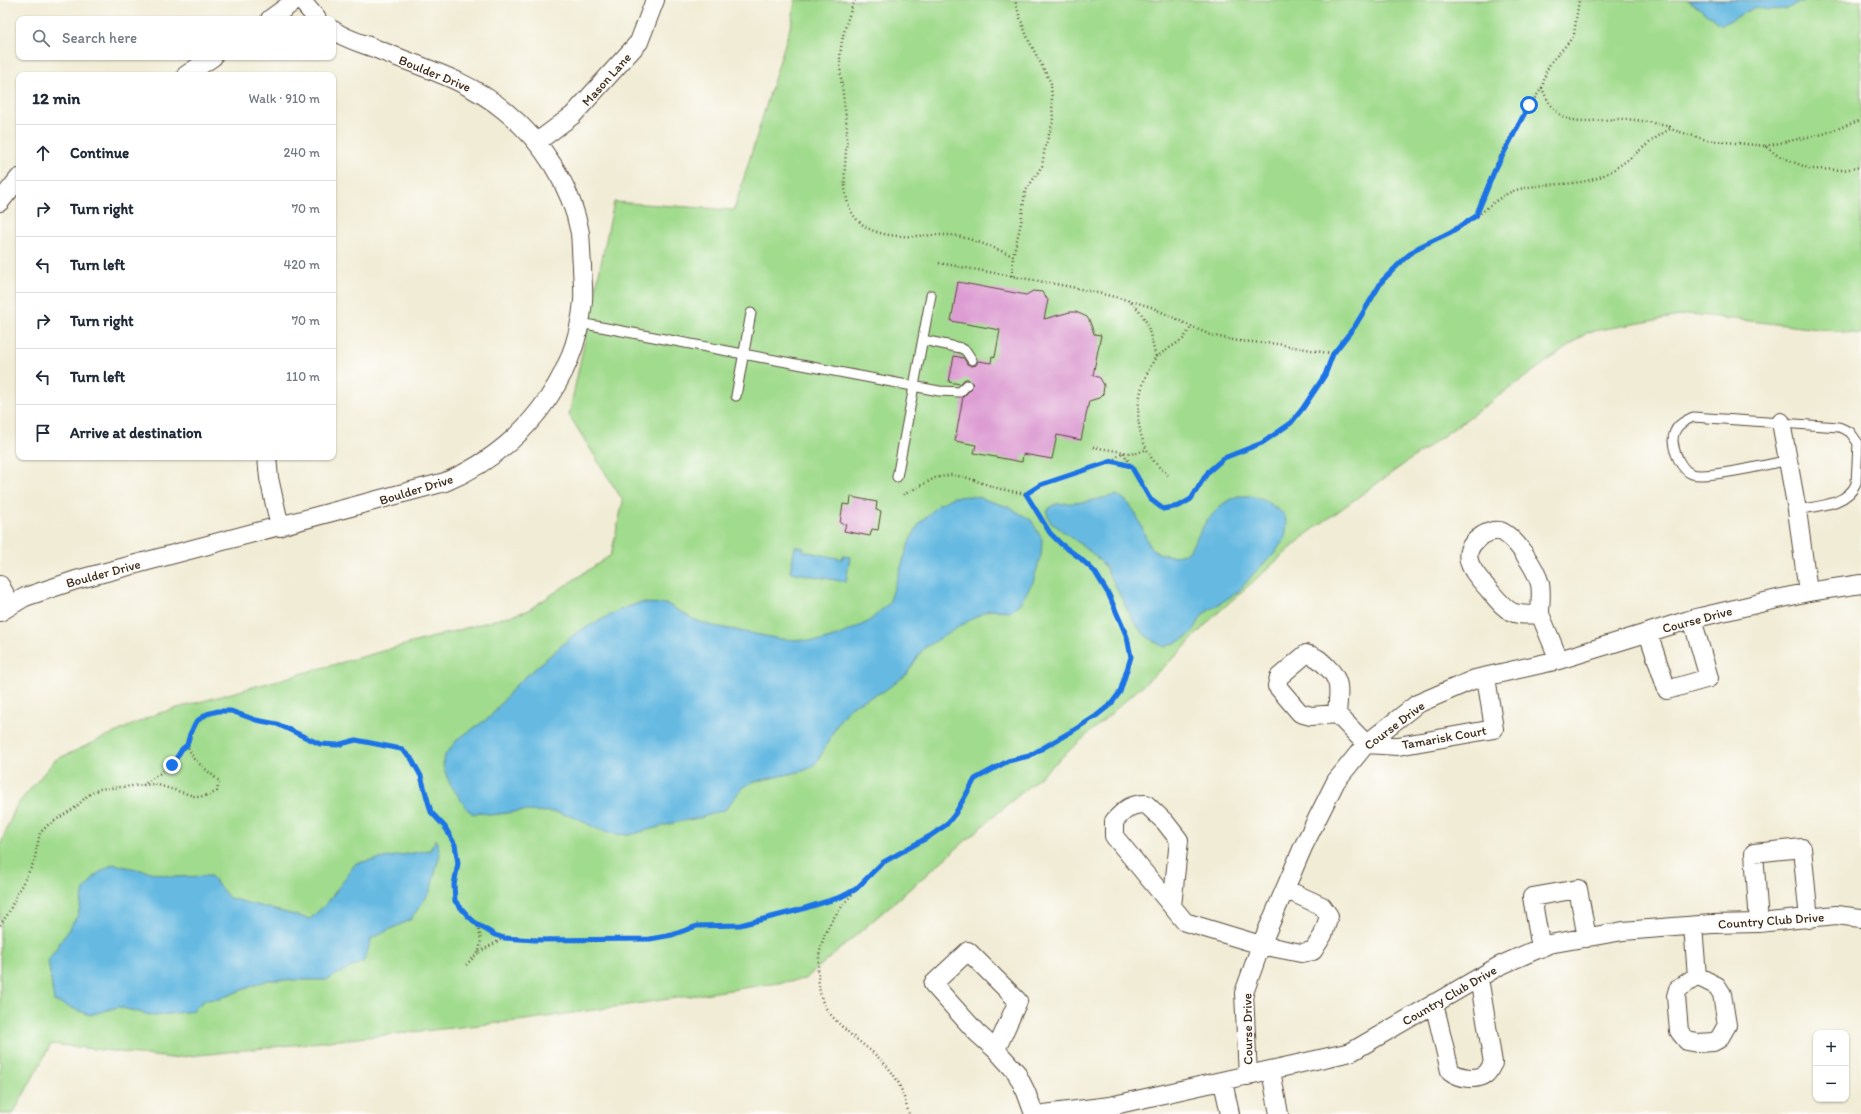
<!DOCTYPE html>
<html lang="en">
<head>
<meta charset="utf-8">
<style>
	body { margin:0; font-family:Itim,sans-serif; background:#f2f2f3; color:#1f2937 }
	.controls { position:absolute; right:12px; bottom:12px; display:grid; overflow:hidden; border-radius:8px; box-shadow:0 1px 3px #0004 }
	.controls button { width:36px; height:36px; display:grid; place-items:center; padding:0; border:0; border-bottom:1px solid #e0e1e3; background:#fff; color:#1f2937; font:20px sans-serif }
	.stop { position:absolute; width:12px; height:12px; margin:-9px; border:3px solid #1a73e8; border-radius:50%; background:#fff }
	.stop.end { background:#1a73e8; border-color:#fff; box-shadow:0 1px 4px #0008 }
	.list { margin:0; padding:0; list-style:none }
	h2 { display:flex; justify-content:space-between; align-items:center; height:52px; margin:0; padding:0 16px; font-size:17px }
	h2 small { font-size:13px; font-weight:400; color:#747a83 }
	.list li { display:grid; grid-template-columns:26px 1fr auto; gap:12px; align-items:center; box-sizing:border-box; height:56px; padding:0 16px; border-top:1px solid #e0e1e3 }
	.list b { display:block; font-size:15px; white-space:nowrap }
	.list em { font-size:13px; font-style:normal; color:#747a83 }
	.icon { flex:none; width:22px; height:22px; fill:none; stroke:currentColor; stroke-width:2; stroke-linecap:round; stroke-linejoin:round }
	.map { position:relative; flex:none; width:1861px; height:1114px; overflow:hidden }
	.search { position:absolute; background:#fff; box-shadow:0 1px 3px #0004; left:16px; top:16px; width:320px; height:44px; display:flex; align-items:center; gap:10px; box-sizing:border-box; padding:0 14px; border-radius:8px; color:#747a83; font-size:15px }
	.panel { position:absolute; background:#fff; box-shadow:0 1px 3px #0004; left:16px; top:72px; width:320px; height:388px; border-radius:8px }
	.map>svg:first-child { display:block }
	.green { fill:#a1db8d; stroke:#6e8256 }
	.water { fill:#66bae2; stroke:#507280 }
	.building { fill:#dd9dd3 }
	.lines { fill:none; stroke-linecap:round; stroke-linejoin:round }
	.lane-casing { stroke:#564739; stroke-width:11 }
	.street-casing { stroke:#564739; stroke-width:20 }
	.path { stroke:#564739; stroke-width:2.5; stroke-dasharray:1 3; stroke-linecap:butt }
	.lane { stroke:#fff; stroke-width:9 }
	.street { stroke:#fff; stroke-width:18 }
	.route { stroke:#1a73e8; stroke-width:5 }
	.labels { text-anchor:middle; stroke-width:3.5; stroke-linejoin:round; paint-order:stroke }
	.street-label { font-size:13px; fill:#3b2a1e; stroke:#fdfcf7 }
</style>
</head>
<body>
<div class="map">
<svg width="1861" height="1114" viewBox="0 0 1861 1114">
	<rect width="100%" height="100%" fill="#fdfcf7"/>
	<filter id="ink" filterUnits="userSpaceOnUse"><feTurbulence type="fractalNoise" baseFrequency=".025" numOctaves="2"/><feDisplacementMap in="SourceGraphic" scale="8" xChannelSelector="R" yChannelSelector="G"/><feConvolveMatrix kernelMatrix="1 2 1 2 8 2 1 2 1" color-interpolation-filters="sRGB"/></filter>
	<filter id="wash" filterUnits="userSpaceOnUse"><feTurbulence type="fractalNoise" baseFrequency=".012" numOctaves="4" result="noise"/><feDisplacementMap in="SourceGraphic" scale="16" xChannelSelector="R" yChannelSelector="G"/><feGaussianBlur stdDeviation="0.9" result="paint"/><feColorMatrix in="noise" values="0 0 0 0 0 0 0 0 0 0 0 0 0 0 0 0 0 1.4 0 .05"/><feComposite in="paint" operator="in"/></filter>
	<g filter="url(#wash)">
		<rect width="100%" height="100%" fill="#f1ecd5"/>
		<path class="green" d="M795,0h1066v334l-170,-20 -103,18 -280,201 -95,84 -35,37 -143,127 -230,198 -279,41 -355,38 -120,-14 -38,70h-13v-268l16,-40 39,-46 101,-46 371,-103 84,-56 12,-54 -54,-86 45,-213 120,8 58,-189z"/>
		<path class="water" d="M1688,0h118l-20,9 -17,1 -14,-3 -33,18z
			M1116,495c22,8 25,37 36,55 13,6 22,8 36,3l19,-33 17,-17 14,-7h13l15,5 18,13 3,10 -2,14 -11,16 -19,18 -17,20 -35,22 -9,16 -8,8 -21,9c-35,-14 -37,-42 -56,-72 -2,-4 -4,-10 -8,-13 -15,-17 -36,-27 -52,-42l-2,-8 3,-5 6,-3 29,-2z
			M973,496l36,11 22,13 11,19 -1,16 -8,27 -13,21 -9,8 -22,-1 -19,10 -47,29 -17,26 -22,16 -33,15 -12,15 -20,38 -7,8 -9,4 -50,11 -11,6 -16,21 -26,9 -23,4 -47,13 -16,-1 -19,-6 -19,-10 -21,-6 -34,-1 -29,4 -12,-3 -7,2 -6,-5 -17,-25 -7,-18 2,-11 13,-16 32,-22 26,-32 61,-53 45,-23 17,-6 28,1 28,16 14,5 72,14 39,2 17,-5 31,-14 21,-19 21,-63 9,-16 19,-19 15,-8z
			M795,546l9,2 -1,3 39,8 1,-3 7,1 -4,25 -56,-10z
			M436,839l4,15 -10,38 -20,28 -38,18 -8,23 -38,19h-58l-49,19 -14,1 -13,11 -38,5 -36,-9 -28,8 -36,-14 -6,-40 30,-46 6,-25 13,-16 16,-10 60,13 38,-1 18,22 81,21 18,-17 28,-39 74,-13z"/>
		<g id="blocks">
			<path class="building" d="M958,282l68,13 7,-4 9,1 6,8 -4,19 26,-7h6l11,5 3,5 4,12 7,1 -8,40 7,3 4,7 -1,9 -4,4 -10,3 -8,39 -24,-5 -5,24 -29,-5 -1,8 -48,-9 2,-8 -21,-4 8,-44 8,-8 2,-5 -5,-5h-3l-5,5 -11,-2 5,-26 10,2 3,6 5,2 4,-1 2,-4 13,2 1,-7 3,1 5,-27 -49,-9z
				M851,497l26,5 -1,8 5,1 -3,19 -6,-1 -2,7 -26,-5 2,-7 -6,-1 3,-19 7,1z"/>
		</g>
	</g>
	<g filter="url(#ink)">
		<use href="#blocks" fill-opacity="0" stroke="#564739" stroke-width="1"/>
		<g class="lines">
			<defs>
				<path id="lane" d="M580,323l359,68 21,1 7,-7
					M923,340l38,8 5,3 6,9
					M736,396l15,-83
					M1789,460c-20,4 -81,19 -97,14 -11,-4 -18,-22 -19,-33 0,-14 9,-19 20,-24l146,10 11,5 8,11 -2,41c-9,21 -39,22 -59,26
					M897,477l34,-182"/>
				<path id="street" d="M301,0l16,19
					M270,19l26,-19
					M186,75l27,-18
					M537,142l36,-27 66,-73 16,-42
					M0,202l19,-24
					M1781,422l16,88 11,82
					M267,457l2,21 11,49
					M0,585l11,20
					M0,612l25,-15 51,-17 369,-98c74,-31 131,-99 138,-181 1,-12 -1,-24 -1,-36 -1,-10 -1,-22 -2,-32 -9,-48 -38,-92 -75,-122 -38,-32 -85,-44 -131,-63 -13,-5 -29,-9 -41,-18
					M1540,614c0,-10 2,-21 0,-30 -4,-15 -25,-48 -40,-53 -6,-1 -12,1 -17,4 -28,18 -10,37 6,55 18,21 21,27 51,24l19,46
					M1648,633l19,57 42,-12 -17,-59
					M1337,714l-26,2 -11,-3 -23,-27 2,-9 27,-23c10,2 14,6 21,13 16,15 11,27 10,47l29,30 32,2 96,-17 -8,-52
					M1172,906l7,-66 -14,-18 -19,-18c-17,0 -21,6 -32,17v15l71,86 76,23 40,8 12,-2 10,-16 6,-19 -7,-10 -37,-17
					M1759,923l-5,-70 48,-5 7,71
					M1693,926l4,50 -19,13 -2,7 3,35 8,10 11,2 15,-1 6,-3 8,-14 -5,-31 -5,-8 -20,-10
					M1541,948l-9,-51 46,-8 9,49
					M1434,1003l16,68c9,7 26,10 36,3 3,-3 5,-8 7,-11l-14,-85
					M996,1050l22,-49 -50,-50 -35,33 44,49 19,17 20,22 10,20 8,22
					M1271,1071l8,43
					M1248,1076l-4,-83 17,-48 42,-98 33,-66 30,-37 51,-40 58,-25 84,-19 133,-41 116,-27 53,-8
					M1223,1082l7,32
					M1044,1114l66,-8 241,-54 148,-86 50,-22 74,-13 89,-7 47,-1 77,-8 25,3"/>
			</defs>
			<use href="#lane" class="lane-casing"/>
			<use href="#street" class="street-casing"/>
			<path class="path" d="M855,0c-8,19 -14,38 -15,59 0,24 6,48 7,72 0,35 -15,86 30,101 23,8 49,2 73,3 16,1 47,14 63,21
				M1542,88l4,-16 5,-10 18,-20 5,-8 5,-34
				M1765,146l58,-12 38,-14
				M1476,216c15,-46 38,-90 66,-128 18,45 43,31 82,31 16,1 31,4 46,8v2
				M939,263l133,24 56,13 11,10 8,13 9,34c-20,31 -25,68 -5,100 4,7 12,13 17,18
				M1012,276l1,-20 8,-33 4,-31 17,-26 3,-19 8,-25 -2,-39 -22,-42 -9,-23 -5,-18
				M1333,354c7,-10 16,-19 23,-29 18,-26 23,-45 50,-67 18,-16 42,-23 63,-36 16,-11 29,-26 47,-32 26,-8 55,-3 81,-12 27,-10 47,-35 73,-49l37,11 58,6 12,9 33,14 33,1 18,-3
				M1156,357l27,-18 9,-13
				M1093,447l42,7 12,-5
				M1113,462l18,4
				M903,495l32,-17 16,-3 14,2 35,12 26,5
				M187,745l3,-11 7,-13 10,-7 11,-3h13l25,9 21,4 43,20 17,1 19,-5 45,9 10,9 10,18 10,36 14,15 10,18 3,18 -4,22 1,16 13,15 10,9 3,15 -2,12 -14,14
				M856,889l26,-26 49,-27 15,-11 9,-11 20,-35 33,-18 21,-5 45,-26 22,-14 15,-12 9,-12 11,-35 -4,-20 -18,-42 -14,-23 -15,-14 -19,-14 -11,-11 -24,-39 14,-9 72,-24 11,-9 27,47 13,10 16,-3 12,-7 16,-27 16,-14 39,-15 29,-20 12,-15 22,-33 8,-21 -55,-10 -40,-3 -28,-6 -59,-28 -23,-7
				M0,925l8,-11 9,-20 17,-32 6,-29 8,-8 28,-18 11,-11 12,-7 56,-5 42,13 13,-2 7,-4 2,-10 -25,-22 -7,-14 -5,4 -10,16 -29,20
				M478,925l17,10 15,3 79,3 26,-2h35l22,-4 25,-9 43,-1 28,-6 73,-22 15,-8c-11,14 -24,28 -31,45 -8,20 -9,46 -3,66 4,12 18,25 27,33 16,14 34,25 46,44 7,10 10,25 14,37
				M479,952l25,-14"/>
			<use href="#lane" class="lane"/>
			<use href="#street" class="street"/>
		</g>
	</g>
	<g class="lines" filter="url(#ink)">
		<path class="route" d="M172,765l10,-16 5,-4 3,-11 7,-13 10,-7 11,-3h13l25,9 21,4 43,20 17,1 19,-5 45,9 10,9 10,18 10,36 14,15 10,18 3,18 -4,22 1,16 13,15 10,9 17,10 9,3 31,2 115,-1 22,-4 25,-9 43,-1 59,-15 42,-13 15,-8 26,-26 48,-27 16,-11 9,-11 20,-35 33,-18 21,-5 45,-26 22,-14 15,-12 9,-12 11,-35 -4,-20 -18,-42 -14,-23 -15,-14 -19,-14 -11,-11 -24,-39 14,-9 72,-24 19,5 19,33 13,10 16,-3 12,-7 17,-27 16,-14 38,-15 29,-20 12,-15 22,-33 8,-21 22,-28 27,-45 24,-24 13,-10 32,-15 25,-16 18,-44 35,-67"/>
	</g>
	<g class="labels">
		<g class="street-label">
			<text transform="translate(435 73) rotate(22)" y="5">Boulder Drive</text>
			<text transform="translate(606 79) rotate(-48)" y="5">Mason Lane</text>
			<text transform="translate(416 489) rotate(-17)" y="5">Boulder Drive</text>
			<text transform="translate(103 573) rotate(-15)" y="5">Boulder Drive</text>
			<text transform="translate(1697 619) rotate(-15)" y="5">Course Drive</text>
			<text transform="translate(1394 725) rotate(-37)" y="5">Course Drive</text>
			<text transform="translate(1444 737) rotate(-10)" y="5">Tamarisk Court</text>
			<text transform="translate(1771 920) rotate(-4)" y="5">Country Club Drive</text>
			<text transform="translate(1449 995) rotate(-30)" y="5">Country Club Drive</text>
			<text transform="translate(1247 1029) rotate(-91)" y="5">Course Drive</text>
		</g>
	</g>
</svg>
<div class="controls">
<button>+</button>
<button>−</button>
</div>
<div class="stop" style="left:1529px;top:105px"></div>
<div class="stop end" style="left:172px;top:765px"></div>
<div class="search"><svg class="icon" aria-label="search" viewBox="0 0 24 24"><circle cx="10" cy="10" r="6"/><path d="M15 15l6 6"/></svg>Search here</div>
<section class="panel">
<h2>12 min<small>Walk · 910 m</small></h2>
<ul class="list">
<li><svg class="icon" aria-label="ahead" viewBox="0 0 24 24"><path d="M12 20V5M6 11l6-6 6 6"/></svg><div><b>Continue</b></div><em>240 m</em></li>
<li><svg class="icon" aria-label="right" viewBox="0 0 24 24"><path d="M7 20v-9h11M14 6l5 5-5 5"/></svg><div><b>Turn right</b></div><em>70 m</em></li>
<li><svg class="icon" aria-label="left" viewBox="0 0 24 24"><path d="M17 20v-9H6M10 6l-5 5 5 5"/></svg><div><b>Turn left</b></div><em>420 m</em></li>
<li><svg class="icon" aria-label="right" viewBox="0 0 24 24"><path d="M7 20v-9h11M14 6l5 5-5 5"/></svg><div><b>Turn right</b></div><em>70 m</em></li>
<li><svg class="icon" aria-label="left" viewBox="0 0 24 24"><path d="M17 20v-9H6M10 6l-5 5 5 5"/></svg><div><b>Turn left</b></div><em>110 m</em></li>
<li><svg class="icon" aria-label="arrive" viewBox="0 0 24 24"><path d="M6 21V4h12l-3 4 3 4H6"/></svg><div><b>Arrive at destination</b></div></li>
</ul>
</section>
</div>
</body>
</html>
